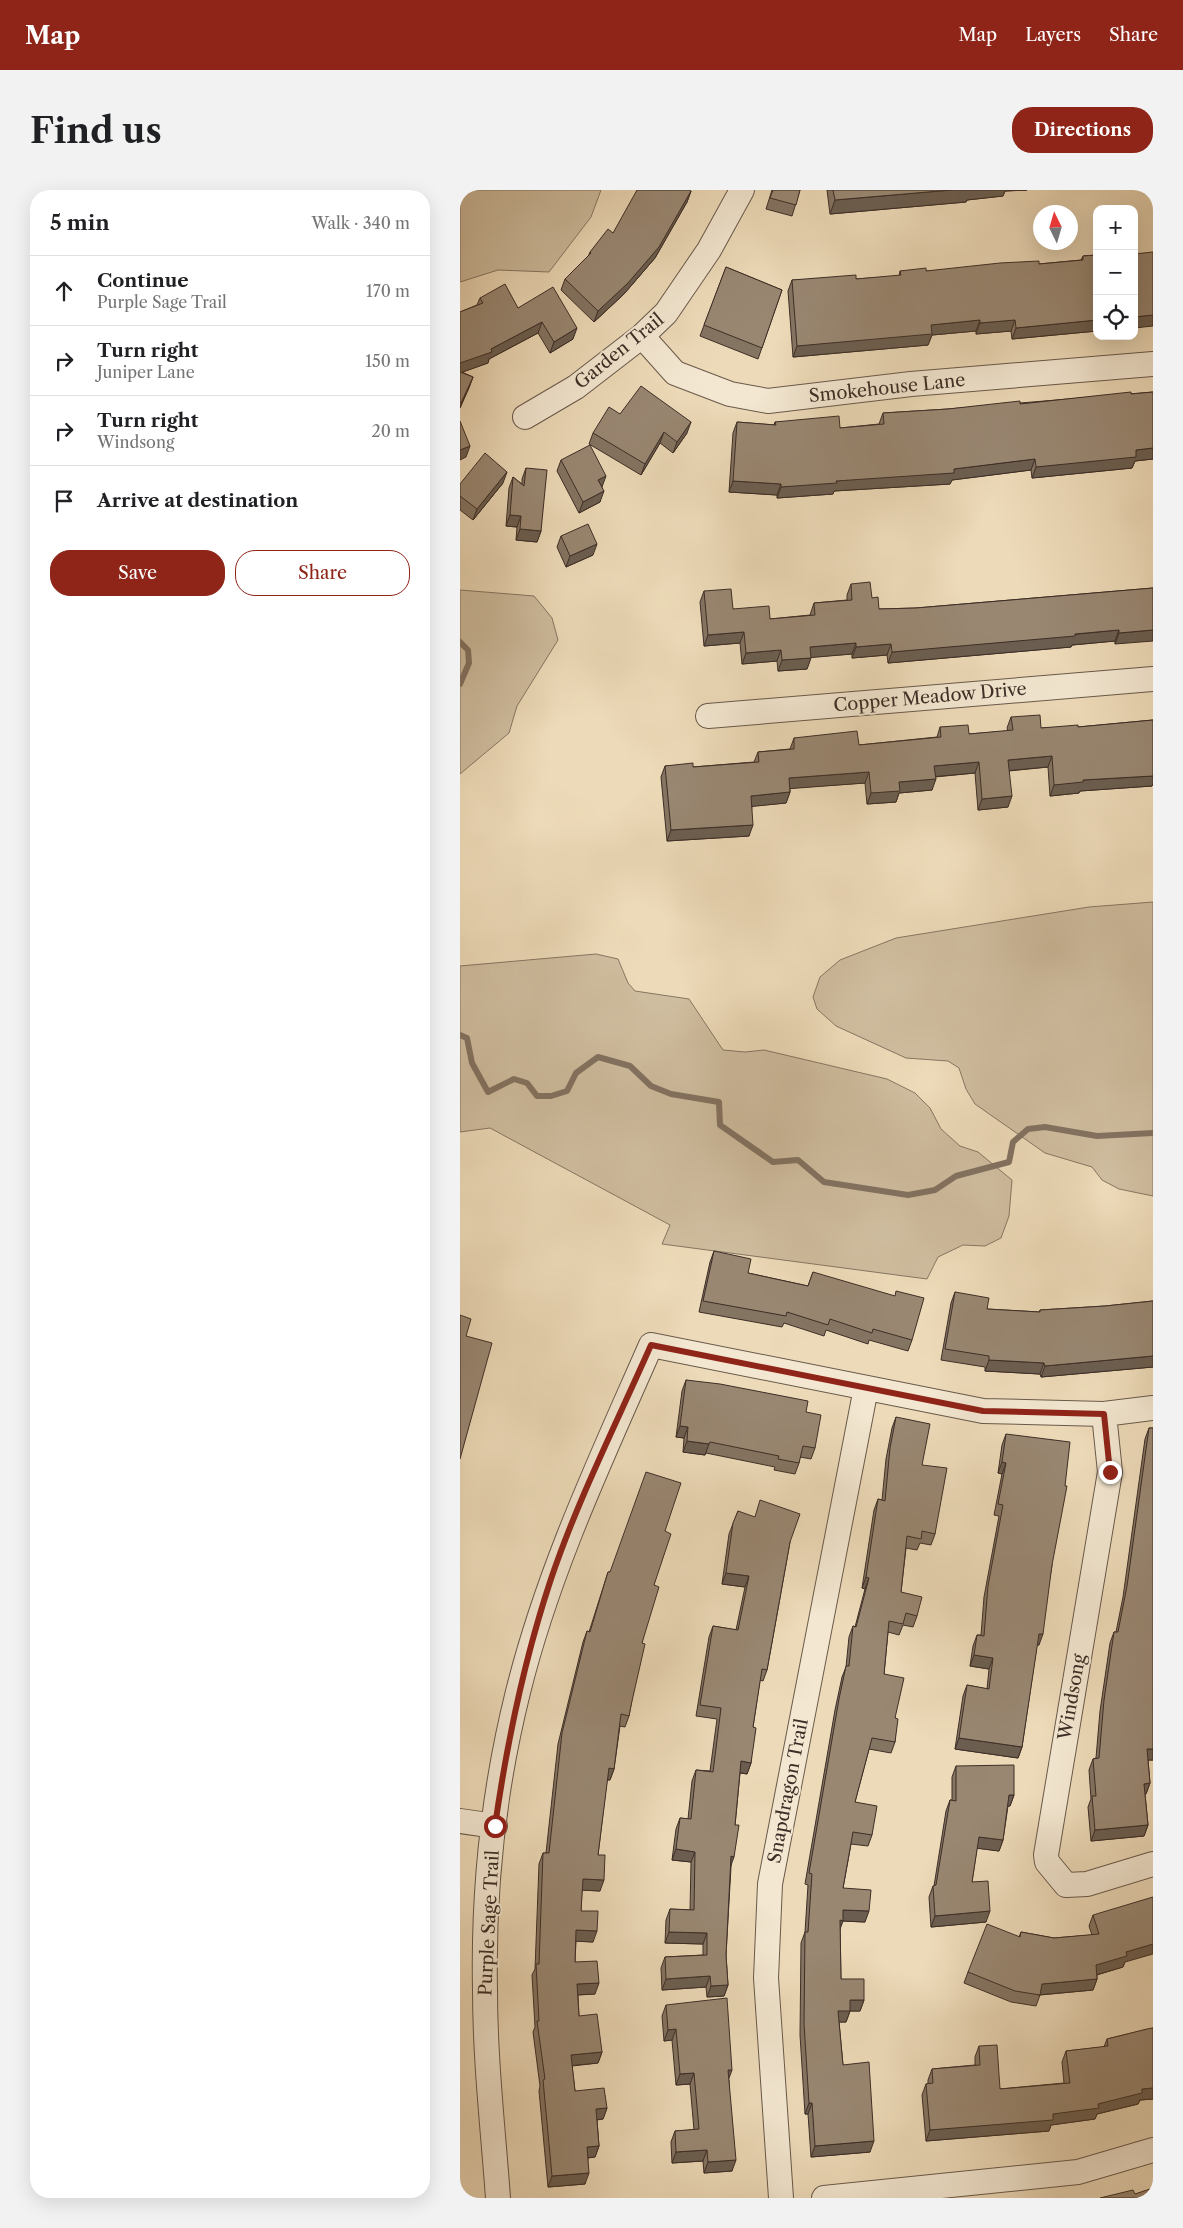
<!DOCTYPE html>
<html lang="en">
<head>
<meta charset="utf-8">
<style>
	body { margin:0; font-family:"Libre Caslon Text",serif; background:#f2f2f2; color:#202124 }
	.controls { position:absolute; right:15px; top:15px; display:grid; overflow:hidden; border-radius:10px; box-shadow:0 5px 20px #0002 }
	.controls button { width:45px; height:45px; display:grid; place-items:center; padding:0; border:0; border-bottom:1px solid #e0e0e0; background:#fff; color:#202124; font:25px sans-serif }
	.compass { position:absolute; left:573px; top:15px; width:45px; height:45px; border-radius:50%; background:#fff; box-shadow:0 5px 20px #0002; rotate:355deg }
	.stop { position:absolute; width:15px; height:15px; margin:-11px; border:4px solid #8f2418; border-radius:50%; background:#fff }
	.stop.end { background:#8f2418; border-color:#fff; box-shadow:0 1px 5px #0008 }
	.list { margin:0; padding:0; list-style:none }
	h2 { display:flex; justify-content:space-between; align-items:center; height:65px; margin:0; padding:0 20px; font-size:21px }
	h2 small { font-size:16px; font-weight:400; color:#757577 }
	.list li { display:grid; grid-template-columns:32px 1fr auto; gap:15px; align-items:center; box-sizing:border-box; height:70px; padding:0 20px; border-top:1px solid #e0e0e0 }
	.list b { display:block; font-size:19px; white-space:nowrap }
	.list p { margin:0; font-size:16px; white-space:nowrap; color:#757577 }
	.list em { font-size:16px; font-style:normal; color:#757577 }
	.actions { display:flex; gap:10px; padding:15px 20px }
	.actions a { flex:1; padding:11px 0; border:1px solid #8f2418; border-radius:20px; text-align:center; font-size:18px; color:#8f2418 }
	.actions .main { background:#8f2418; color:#fff }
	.icon { flex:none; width:28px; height:28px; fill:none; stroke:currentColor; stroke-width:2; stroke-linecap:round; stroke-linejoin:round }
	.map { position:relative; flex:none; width:693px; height:2008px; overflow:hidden; border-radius:20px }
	header { display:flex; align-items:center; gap:30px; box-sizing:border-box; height:70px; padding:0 25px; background:#8f2418; color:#fff }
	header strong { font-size:24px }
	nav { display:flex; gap:28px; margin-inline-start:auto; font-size:18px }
	.intro { display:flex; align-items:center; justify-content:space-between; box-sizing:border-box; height:120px; padding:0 30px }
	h1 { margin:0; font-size:35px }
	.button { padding:12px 22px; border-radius:20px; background:#8f2418; color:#fff; font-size:18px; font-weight:700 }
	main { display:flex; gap:30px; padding:0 30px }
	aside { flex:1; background:#fff; border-radius:20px; box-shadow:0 5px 20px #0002 }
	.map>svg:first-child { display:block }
	.green { fill:#cfbd9f; stroke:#867663 }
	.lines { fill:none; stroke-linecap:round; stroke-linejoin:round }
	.stream { stroke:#837261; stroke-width:6 }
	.street-casing { stroke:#69594b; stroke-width:26 }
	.street { stroke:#f3e7d1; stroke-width:24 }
	.wall { fill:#847462; stroke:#3d2e27 }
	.shaded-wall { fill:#6b5e50; stroke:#3d2e27 }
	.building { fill:#998772; stroke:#3d2e27 }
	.route { stroke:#8f2418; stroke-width:6 }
	.labels { text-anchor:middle; stroke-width:4; stroke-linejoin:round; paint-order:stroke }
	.street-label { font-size:18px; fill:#3d2e27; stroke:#f3e7d1 }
</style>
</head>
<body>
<header>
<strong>Map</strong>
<nav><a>Map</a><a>Layers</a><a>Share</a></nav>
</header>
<div class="intro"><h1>Find us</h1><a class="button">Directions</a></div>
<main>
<aside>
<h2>5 min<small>Walk · 340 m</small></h2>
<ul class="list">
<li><svg class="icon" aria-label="ahead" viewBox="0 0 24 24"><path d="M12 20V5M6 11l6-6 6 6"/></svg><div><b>Continue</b><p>Purple Sage Trail</p></div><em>170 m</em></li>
<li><svg class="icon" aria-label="right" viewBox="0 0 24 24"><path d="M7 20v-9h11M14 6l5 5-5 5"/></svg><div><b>Turn right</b><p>Juniper Lane</p></div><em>150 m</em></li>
<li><svg class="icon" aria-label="right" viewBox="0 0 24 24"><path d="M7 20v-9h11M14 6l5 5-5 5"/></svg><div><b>Turn right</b><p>Windsong</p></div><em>20 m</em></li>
<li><svg class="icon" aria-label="arrive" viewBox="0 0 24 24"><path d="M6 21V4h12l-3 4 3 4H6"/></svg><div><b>Arrive at destination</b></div></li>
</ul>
<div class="actions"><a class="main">Save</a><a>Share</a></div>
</aside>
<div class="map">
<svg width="693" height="2008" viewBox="0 0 693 2008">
	<rect width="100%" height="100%" fill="#eddab8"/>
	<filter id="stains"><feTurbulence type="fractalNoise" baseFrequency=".004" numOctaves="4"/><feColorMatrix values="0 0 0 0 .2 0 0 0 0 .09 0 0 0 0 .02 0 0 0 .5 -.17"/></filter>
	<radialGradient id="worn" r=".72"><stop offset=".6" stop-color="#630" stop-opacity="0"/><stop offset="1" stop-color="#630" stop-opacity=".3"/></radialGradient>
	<path class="green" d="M0,0h141l-10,27 -42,55 -51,-2 -38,12z
		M0,400l74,6 18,22 6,22 -41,66 -8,27 -49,41z
		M693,712v294l-34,-7 -17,-9 -10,-13 -47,-14 -70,-49 -9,-15 -7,-21 -11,-7 -42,-3 -70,-32 -19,-17 -4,-12 7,-20 20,-17 56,-22 193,-31z
		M136,764l22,5 10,24 7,8 54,8 34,51 22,2 19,-2 123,29 28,14 15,15 11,21 19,17 18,6 34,28 -3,36 -8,22 -16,8 -22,-1 -25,12 -11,22 -265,-35 8,-19 -180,-97 -30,4v-166z"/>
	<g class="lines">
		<path class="stream" d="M0,452l8,8 1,13 -9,21
			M0,845l7,3 5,25 16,29 26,-13 13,4 10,13h14l16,-5 9,-18 22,-16 32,9 21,20 20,8 48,8 1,23 53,37 25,-2 26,22 84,13 27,-5 21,-14 53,-14 4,-20 15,-13 17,-2 52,9 56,-3"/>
		<defs>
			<path id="street" d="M182,146l33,37 55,21 38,7 143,-17 242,-20
				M65,227l51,-30 66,-51 24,-23 43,-63 33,-60
				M248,526l445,-37
				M644,1224l6,58 -64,383 1,7 19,23 21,-1 66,-20
				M0,1631l35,5
				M38,2008c-5,-69 -13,-138 -13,-208 -2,-99 9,-202 33,-298 30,-121 83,-233 133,-347l332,66 121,3 49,-6
				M321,2008l-15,-220 4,-94 96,-496
				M364,2008l254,-26 75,-22"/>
		</defs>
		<use href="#street" class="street-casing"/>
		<use href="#street" class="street"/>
	</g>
	<path class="wall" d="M312,0h28l-8,26 -26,-7z
		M367,0h200l-22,1 -2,5 -36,4 -1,2 -136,12z
		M231,1l-4,11 -32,56 -31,36 -30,28 -33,-32 4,-11 23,-22 2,-5 23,-19z
		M637,65v76l-85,8 -1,-8 -35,3v-3l-44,4 -4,10 -135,12 -5,-66 4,-11 64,-1 43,-3 1,-5h26l113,-7 42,-4 2,-4z
		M266,77l56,23 -24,69 -58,-23z
		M20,108l38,10 55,31 -23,14 -12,-20 -49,26 -1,4 -26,9 11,5 -13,31v-96l17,-7z
		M693,202v67l-18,2 -3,7 -100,10 -1,-8 -79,10 -2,4 -116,7 -1,3 -56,4v-3l-48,-3 4,-59 4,-11 37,3 1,-3 65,6 39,-4 4,-11 65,-4z
		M160,224l67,19 -14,20 -13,-10 -19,32 -52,-31 4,-11z
		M101,270l41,27 -2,15 -21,11 -22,-42z
		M66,278l15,63 -4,11 -21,-2 1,-13 -11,-1 3,-38 4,-11 9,7v-5z
		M43,293l-30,37 -13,-10v-26z
		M101,346l32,19 -27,12 -9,-20z
		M391,394l21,14 7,11 37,-1 237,-20 -38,56v-3l-43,4 -1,2 -183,16 -1,-8 -35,3v-4l-41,3 -4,12 -29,2 -1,-10 -35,3 -2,-21 -36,3 -4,-44 4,-11 29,18 37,10 40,-4 4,-12 33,-3v-5z
		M551,527l30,11 37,-1 75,-7v64l-1,2 -72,5 -1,2 -29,3 -2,-29 -39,4 -1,36 -30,3 -3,-37 -40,4 -3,13 -33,3 -3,9 -29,2 -2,-21 -75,5v4l-4,11 -34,3 -3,30 -82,5 -6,-64 4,-11 28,1 61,-5 4,-10 32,-3 4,-11 65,7 78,-8 3,-10 29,7 39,-3 -1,-3z
		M254,1061l34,22 60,13 5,-14 99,68 -4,11 -39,-11 -1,4 -42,-14 -2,6 -40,-13 -2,4 -83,-15 11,-50z
		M495,1102l32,17 52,3 1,-2 65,-4 48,-5v66l-112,10 -1,-3 -55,-3v-4l-44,-7 10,-57z
		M226,1190l120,32 9,36 -4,11 -11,-2 -1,6 -4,11 -21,-4 1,-3 -69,-14 -1,2 -22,-3 1,-14 -8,-1 6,-46z
		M436,1227l26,48 13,69 -4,11 -11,-2 -3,7 -11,-2 -5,44 16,24 -4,11 -10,-2 -4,10 -11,-3 -4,42 11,44v24l-4,11 -22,-4 -14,53 17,33 -4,11 -17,-2 -8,44 22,34 -22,-1 -3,6 1,52 23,21 -4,11h-10l-4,11h-7l4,43 27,87 -59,5 -3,-43h-3l-5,-79 1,-92 4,-11 3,-47 -3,-1 30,-174 7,-33 4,-10 3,-30 4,-11 2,1 10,-38 -3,-1 12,-78 4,-11 4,1 4,-41 6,-31z
		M689,1238h4v332h-5l2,23 -4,11h-1l3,31 -4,11 -53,5 -3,-34 3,-8 -2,-29 4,-11 3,-1 4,-47 10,-68 4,-11h2l7,-35 22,-158z
		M546,1244l46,131 -13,80h-2l-15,102 -4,11 -63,-9 8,-53 4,-11 20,4 2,-20 -19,-3 3,-20 4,-11h4l3,-38 15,-81 -5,-1 8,-41 -4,-1 4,-28z
		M278,1321l52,31 -23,128 -4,11 -3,-1 -7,47 -2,36 -4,11 -7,-1 -9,94 -5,88 2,30 -4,11 -17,1 -1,-10 -44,3 -1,-22 4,-11 38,-2v-11l-38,-1 1,-23 4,-11 20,1 1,-48 -19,-2 4,-31 4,-11 8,1 4,-38 4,-11 14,1 7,-52 -21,-3 13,-79 4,-11 23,4 9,-43 -23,-3 7,-50z
		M205,1341l-23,112 -13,73 -4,11 -5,-1 -6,43 -4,11h-3l-9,75 2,36 -18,-1 -1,21 12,31 -17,-1 -1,21 20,32 -17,1 1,21 23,36 -4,11 -26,3 3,25 32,17 -4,11 -6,1 2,26 -4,11 -7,1 -3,26 -37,3 -9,-96 1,-5 -7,-54 2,-5 -3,-52 3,-6 4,-105 4,-11h3l12,-109 25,-102 4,-11 2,1 19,-60h2z
		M496,1576l58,29 -4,11h-2l-5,34 -4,11 -22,-3 -5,34 14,40 -55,5 -2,-30 4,-11h1l12,-75 4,-11h2v-23z
		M633,1725l32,47 -2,5 -26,8v4l-4,11 -53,5 -4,11 -25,-4 -47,-19 4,-11 51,-35 2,-5 33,6 38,-3 -3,-9z
		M206,1815l63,75 3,91 -28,2 -1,-12 -31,2 -1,-21 4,-11 19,-1 -4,-46 -14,1 -4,-45 -8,1 -2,-25z
		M693,1838v71l-13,1 -2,4 -41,10 -2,5 -44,6 -2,6 -123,10 -4,-46 4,-11h2v-4l4,-11 43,-4v-8l4,-11 21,43 64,-6 -2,-21 4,-11 38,-4 3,-8z"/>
	<path class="shaded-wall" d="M491,0h76l-22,1 -2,5 -36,4 -1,2 -136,12 5,-14z
		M231,1l-4,11 -32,56 -31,36 -30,28 4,-11z
		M693,125v11l-19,2v-11z
		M520,130l-4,11 -44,4 -4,10 -135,12 4,-11 134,-21z
		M555,130l-4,11 -35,3 4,-11z
		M637,130v11l-85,8 4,-11z
		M82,132l-4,11 -49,26 -1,4 -28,10v-10l31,-14z
		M117,138l-4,11 -23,14 4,-11z
		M13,187l-4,11 -9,20v-1z
		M231,232l-4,11 -14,20 4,-11z
		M204,242l-4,11 -19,32 4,-11z
		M10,256l-4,11 -6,3v-10z
		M693,258v11l-18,2 -3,7 -100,10 4,-11 100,-17z
		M575,269l-4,11 -79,10 -2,4 -116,7 -1,3 -56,4 4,-11 55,-6 118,-12z
		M47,282l-4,11 -30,37 4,-11z
		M146,286l-4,11 -4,-7z
		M273,291l48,3 -4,11 -48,-3z
		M144,301l-4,11 -21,11 4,-11z
		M50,325l11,1 -4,11 -11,-1z
		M60,339l21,2 -4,11 -21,-2z
		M137,354l-4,11 -27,12 4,-11z
		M659,440l-4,11 -43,4 -1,2 -183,16 4,-11z
		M693,440v11l-38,3 4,-11z
		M284,442l-4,11 -36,3 4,-11z
		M396,453l-4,11 -46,4 4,-11z
		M431,454l-4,11 -35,3 4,-11z
		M321,460l-4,11 -35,3 4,-11z
		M351,468l-4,11 -29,2 4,-11z
		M592,566l-4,11 -44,4 4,-11z
		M519,572l-4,11 -45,4 4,-11z
		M409,582l-4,11 -80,6 4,-11z
		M693,586v8l-1,2 -72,5 -1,2 -29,3 4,-11 29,-5z
		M476,589l-4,11 -33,3 -3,9 -29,2 4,-11 28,-11z
		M330,602l-4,11 -39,4 4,-11z
		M552,606l-4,11 -30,3 4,-11z
		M293,635l-4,11 -82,5 4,-11z
		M693,1166v11l-112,10 4,-11z
		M529,1170l55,3 -4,11 -55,-3z
		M220,1236l8,1 -4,11 -8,-1z
		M227,1251l22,3 -4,11 -22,-3z
		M542,1272l4,1 -4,11 -4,-1z
		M266,1383l23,3 -4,11 -23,-3z
		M406,1387l3,1 -4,11 -3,-1z
		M579,1444h4l-4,11h-4z
		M514,1465l19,3 -4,11 -19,-3z
		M499,1548l63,9 -4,11 -63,-9z
		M687,1559h6v11h-10z
		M281,1571l10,2 -4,11 -10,-2z
		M149,1578l5,1 -4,11 -5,-1z
		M690,1593l-4,11 -6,1 4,-11z
		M549,1605h5l-4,11h-5z
		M688,1635l-4,11 -53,5 4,-11z
		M519,1647l24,3 -4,11 -24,-3z
		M216,1659l19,3 -4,10 -19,-2z
		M271,1666l3,1 -4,11z
		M123,1689l21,1 -4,11 -21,-1z
		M383,1720l26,1 -4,11 -22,-1 -4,11 -3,-1z
		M530,1721l-4,11 -55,5 4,-11z
		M116,1740l21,1 -4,11 -21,-1z
		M209,1742l38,1 -4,11 -38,-1z
		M693,1754v10l-28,8 -2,5 -31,9 4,-11 30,-13z
		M250,1786l-4,11 -44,3 4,-11z
		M637,1789l-4,11 -55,5 4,-11z
		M139,1793l-4,11 -22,1 4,-11z
		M268,1795l-4,11 -17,1 4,-11z
		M390,1810h14l-4,11h-10l-4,11h-12l4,-11z
		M216,1839l-4,11 -8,1 4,-11z
		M142,1862l-4,11 -31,3 4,-11z
		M268,1880h4l-4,11z
		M234,1883l-4,11 -14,1 4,-11z
		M693,1898v11l-13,1 -2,4 -41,10 -2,5 -44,6 -2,6 -123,10 4,-11 123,-16 45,-10 44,-15z
		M349,1913h3l-4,11h-3z
		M147,1918l-4,11 -11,1 4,-11z
		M414,1951l-4,11 -59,5 4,-11z
		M139,1956l-4,11 -12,1 4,-11z
		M247,1960l-4,11 -31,2 4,-11z
		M276,1970l-4,11 -28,2 4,-11z
		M129,1983l-4,11 -37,3 4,-11z"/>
	<path class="building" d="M177,0h52l2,1 -32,56 -31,36 -30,28 -33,-32 26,-26 -1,-1 18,-23 5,4z
		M313,0h27l-4,15 -26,-7z
		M373,0h118l-116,10z
		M693,62v63l-19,2v-63z
		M637,65v65l-81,8 -1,-8 -35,3v-3l-49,5 1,9 -135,12 -5,-66 64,-5v4l45,-4 -1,-4 26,-3v3l74,-8 39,-2v3l44,-4v-4z
		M266,77l56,23 -20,58 -58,-23z
		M45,94l13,24 35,-21 24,41 -23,14 -12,-20 -51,27 1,3 -32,11v-51l23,-9 -3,-5z
		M0,182l13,5 -12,26 -1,-1z
		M181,196l50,36 -14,20 -13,-10 -19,32 -52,-31 16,-26 11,7z
		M671,202v2l22,-2v56l-17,2v7l-100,10 -1,-8 -81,10v4l-118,8 1,2 -56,4v-3l-48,-3 4,-59 39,3 -1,-3 64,-6 1,12 44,-4 -1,-11 65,-4 72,-8v3z
		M0,231l10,25 -10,4z
		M130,255l16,31 -8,4 6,11 -21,11 -22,-42z
		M25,263l22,19 -30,37 -17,-13v-12z
		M66,278l21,2 -6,61 -21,-2 1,-13 -11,-1 3,-38 11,9z
		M128,334l9,20 -27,12 -9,-20z
		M410,392l2,16 6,-1 1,12 37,-1 237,-20v42l-34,3v-3l-44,4v2l-183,16 -1,-8 -35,3v-4l-46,4 1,11 -29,2 -1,-10 -35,3 -2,-21 -36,3 -4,-44 27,-2 2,20 36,-3 1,13 45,-4 -1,-12 38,-3 -1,-16z
		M580,525l1,13 37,-3v2l75,-7v56l-70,4v2l-29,3 -2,-29 -44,4 4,36 -30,3 -3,-37 -45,4 2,13 -37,3 1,9 -29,2 -2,-21 -80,6 1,14 -39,4 2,29 -82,5 -6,-64 28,-3v4l66,-5 -1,-10 36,-3v-11l63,-7 2,14 82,-8 -1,-10 28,-2 1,9 44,-4 -2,-13z
		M254,1061l37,8 -3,14 60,13 5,-14 82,24 1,-5 28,7 -12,42 -39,-11 -1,4 -42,-14 -2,6 -41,-13 -1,4 -83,-15z
		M495,1102l34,6 -2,11 53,3v-2l65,-4 48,-5v55l-108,10 -1,-3 -55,-3v-4l-44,-7z
		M0,1125l11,4 -5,17 26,7 -32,116z
		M226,1190l34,4 88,17 -2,11 15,3 -6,33 -12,-2 -4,17 -21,-4 1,-3 -69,-14 -1,2 -22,-3 1,-14 -8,-1z
		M436,1227l34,7 -8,41 25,3 -12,66 -13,-3 -1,8 -14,-3 -6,56 21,5 -5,19 -11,-3 -3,11 -14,-3 -5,53 20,4 -9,40 3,1 -3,23 -23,-4 -17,64 22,4 -5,29 -19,-3 -10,56 28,2 -2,21 -26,-1v11l-3,-1 1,59h23v21h-14v11h-12l5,54 26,-3 5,79 -59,5 -3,-43h-3l-5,-79 1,-92h3l4,-58 -3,-1 30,-174 7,-33h3l4,-40 3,1 13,-49 -3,-1 12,-78 7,2 5,-53z
		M689,1238h4v321h-6l3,34 -6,1 4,41 -53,5 -3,-34h4l-3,-37 6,-1 5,-58 10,-68h4l9,-46z
		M546,1244l64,8 -5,44h2l-15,79 -9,69h-4l-17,113 -63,-9 8,-53 22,4 4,-31 -19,-3 3,-20 7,1 4,-50 15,-81 -5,-1 8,-41 -4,-1z
		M186,1282l35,11 -16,48 6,3 -17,51 5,2 -17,56 3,1 -13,57 -3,15 -8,-2 -7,55 -5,-1 -11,87h7l-1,25 -21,-1 -2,32h17l-1,20 -21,-1 -1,32 22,-1 2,22 -22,1 2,32 18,-2 5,38 -31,3 4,36 29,-3 3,20 -11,1 3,37 -12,1 2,26 -37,3 -9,-96 2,-1 -8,-58h2l-3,-57h3l4,-111h6l13,-120 25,-102 3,1 18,-60h2z
		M300,1310l40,14 -10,28 -23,128 -5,-1 -9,58 3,1 -5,35 -10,-2 -6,64h4l-5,32 -3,-1 -5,99 2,30 -17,1 -1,-10 -44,3 -1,-22 42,-2v-22l-38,-1 1,-23 24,1 1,-58 -19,-3 4,-31 11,1 5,-49 17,2 8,-64 -21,-3 13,-79 25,4 11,-54 -23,-3 7,-50 5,-12 17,6z
		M554,1575v30h-5l-6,45 -24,-3 -7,45 16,-1 2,30 -55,5 -2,-30 3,-1 14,-85 6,1v-35z
		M693,1707v47l-27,8 1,4 -31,9 1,14 -55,5 -2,11 -25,-4 -47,-19 19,-48 33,13 1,-5 33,6 45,-4 -6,-19z
		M267,1808l5,72h-4l8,90 -28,2 -1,-12 -31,2 -1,-21 24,-2 -5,-56 -14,1 -4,-45 -8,1 -2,-25z
		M693,1838v60l-11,1v4l-44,11 1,4 -46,6v6l-123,10 -4,-46 7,-1 -1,-14 48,-4 -1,-19 18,-1 3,44 70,-6 -4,-32 42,-5 -1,-7 40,-10z
		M693,1998v10h-53l33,-8 2,4z"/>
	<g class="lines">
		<path class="route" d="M35,1636c12,-84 29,-166 56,-247 27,-80 66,-157 100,-234l332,66 121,3 6,58"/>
	</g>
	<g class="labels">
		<g class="street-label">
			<text transform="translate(159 161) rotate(-39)" y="6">Garden Trail</text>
			<text transform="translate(427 198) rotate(-6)" y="6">Smokehouse Lane</text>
			<text transform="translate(470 507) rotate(-5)" y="6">Copper Meadow Drive</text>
			<text transform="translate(612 1507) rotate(-80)" y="6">Windsong</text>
			<text transform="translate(328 1601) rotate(-79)" y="6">Snapdragon Trail</text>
			<text transform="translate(29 1733) rotate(-87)" y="6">Purple Sage Trail</text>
		</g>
	</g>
	<rect width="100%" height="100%" filter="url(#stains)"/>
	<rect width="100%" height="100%" fill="url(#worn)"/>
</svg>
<div class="controls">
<button>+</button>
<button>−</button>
<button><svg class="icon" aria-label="locate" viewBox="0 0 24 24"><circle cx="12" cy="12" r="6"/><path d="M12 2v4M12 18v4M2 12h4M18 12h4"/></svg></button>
</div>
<svg class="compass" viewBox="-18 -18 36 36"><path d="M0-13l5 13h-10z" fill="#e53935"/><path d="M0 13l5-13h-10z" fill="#757577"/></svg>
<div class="stop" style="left:35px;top:1636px"></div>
<div class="stop end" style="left:650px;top:1282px"></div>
</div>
</main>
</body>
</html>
